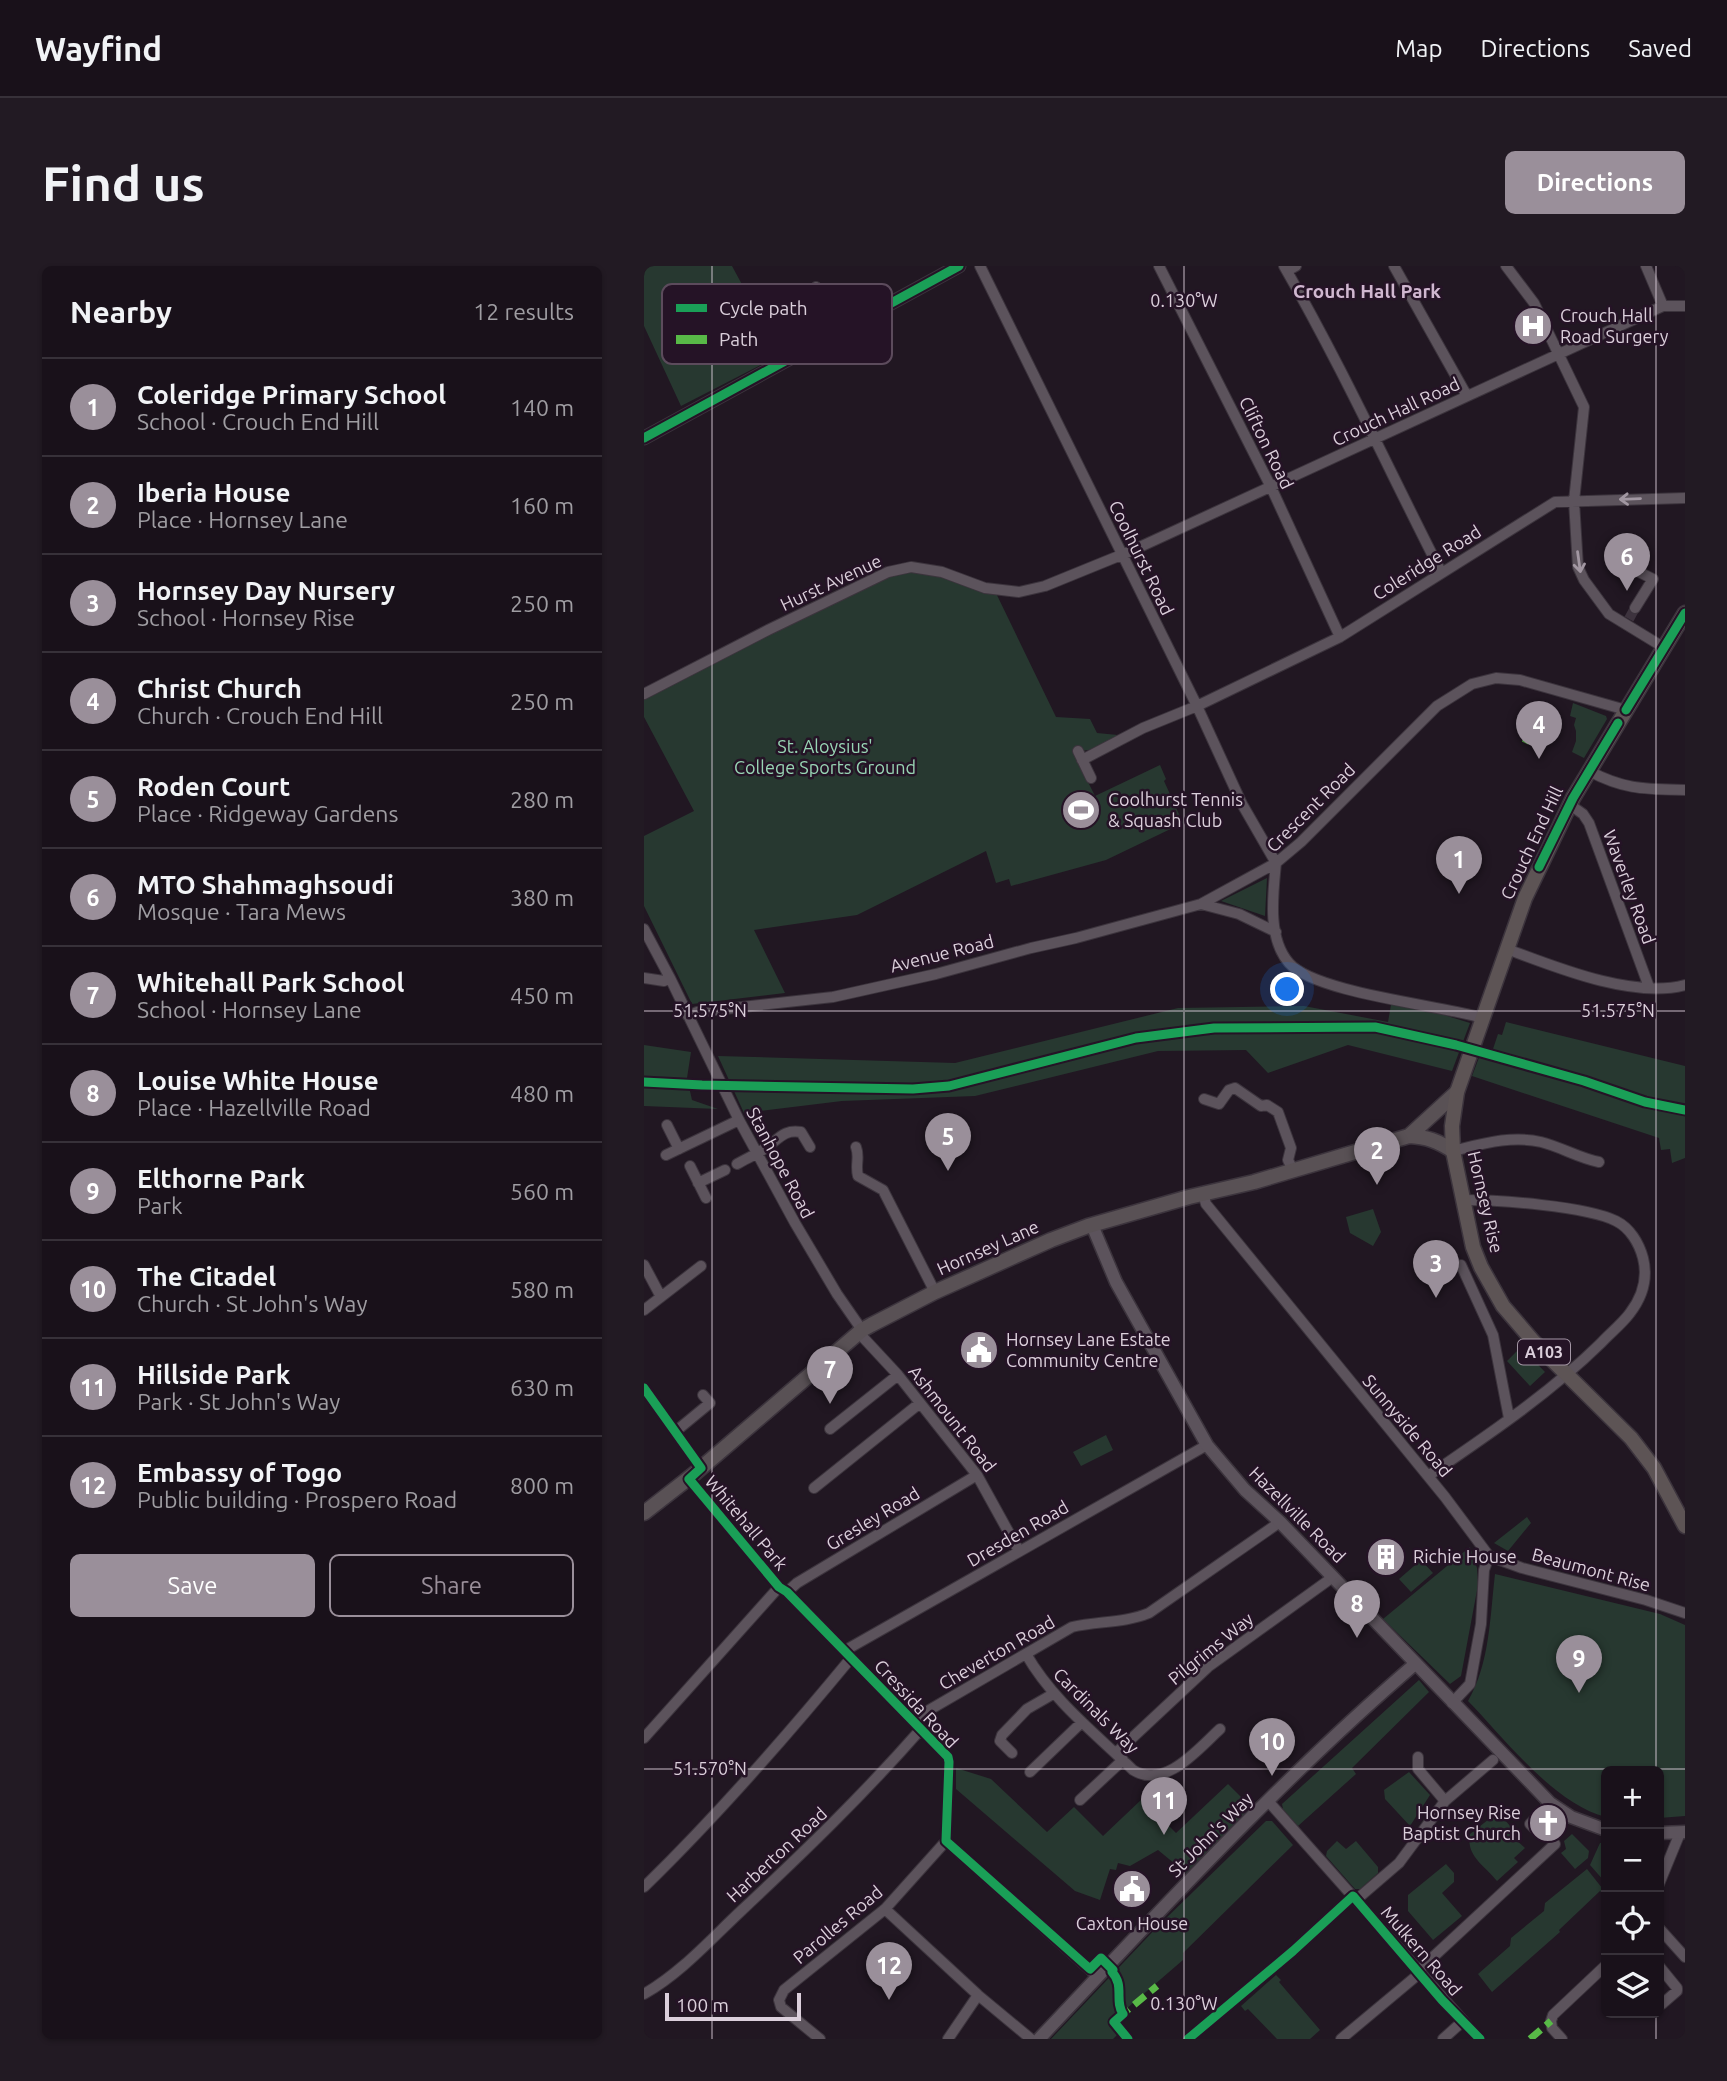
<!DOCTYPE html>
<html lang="en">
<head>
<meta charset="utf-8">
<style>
	body { margin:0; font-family:Ubuntu,sans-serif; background:#221a23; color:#f1f3f6 }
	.controls { position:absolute; right:21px; bottom:21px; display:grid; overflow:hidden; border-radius:10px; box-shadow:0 2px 5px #0004 }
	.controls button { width:63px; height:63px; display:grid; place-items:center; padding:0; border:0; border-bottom:2px solid #373139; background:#19111a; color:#f1f3f6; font:35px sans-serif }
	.scale { position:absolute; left:21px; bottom:18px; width:136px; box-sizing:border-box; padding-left:7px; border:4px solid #dbcfdb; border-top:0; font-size:19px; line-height:24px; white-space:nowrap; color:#dbcfdb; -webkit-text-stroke:5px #251326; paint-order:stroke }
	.you { position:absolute; left:644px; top:724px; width:24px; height:24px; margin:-18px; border:5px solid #fff; border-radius:50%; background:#1a73e8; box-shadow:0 0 0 10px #1a73e833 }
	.badge { display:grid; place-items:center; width:46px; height:46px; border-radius:50%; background:#9a8f9a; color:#fff; font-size:23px; font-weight:700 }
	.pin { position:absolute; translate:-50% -58px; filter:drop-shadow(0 2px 4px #0008) }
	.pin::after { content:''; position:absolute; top:37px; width:24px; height:21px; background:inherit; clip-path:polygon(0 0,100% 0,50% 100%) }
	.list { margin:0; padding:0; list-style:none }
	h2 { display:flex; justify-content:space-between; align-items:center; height:91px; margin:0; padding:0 28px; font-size:30px }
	h2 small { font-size:23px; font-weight:400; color:#9f9da2 }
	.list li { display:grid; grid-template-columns:46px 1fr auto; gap:21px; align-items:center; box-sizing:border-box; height:98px; padding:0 28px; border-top:2px solid #373139 }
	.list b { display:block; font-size:26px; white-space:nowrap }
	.list p { margin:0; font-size:23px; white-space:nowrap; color:#9f9da2 }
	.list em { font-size:23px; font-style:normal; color:#9f9da2 }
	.actions { display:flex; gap:14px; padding:21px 28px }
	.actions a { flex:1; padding:16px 0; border:2px solid #9a8f9a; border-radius:10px; text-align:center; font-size:24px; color:#9a8f9a }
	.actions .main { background:#9a8f9a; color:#fff }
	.icon { flex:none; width:38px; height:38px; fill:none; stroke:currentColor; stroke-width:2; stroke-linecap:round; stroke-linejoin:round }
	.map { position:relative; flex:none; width:1041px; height:1773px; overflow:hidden; border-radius:10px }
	header { display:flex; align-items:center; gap:42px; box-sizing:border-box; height:98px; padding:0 35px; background:#19111a; border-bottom:2px solid #373139 }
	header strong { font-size:33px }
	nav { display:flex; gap:38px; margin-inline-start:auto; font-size:24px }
	.intro { display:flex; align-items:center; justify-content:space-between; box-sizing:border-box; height:168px; padding:0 42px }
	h1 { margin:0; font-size:49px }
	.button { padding:18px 32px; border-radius:10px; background:#9a8f9a; color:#fff; font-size:24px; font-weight:700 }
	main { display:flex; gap:42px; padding:0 42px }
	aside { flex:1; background:#19111a; border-radius:10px; box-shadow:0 2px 5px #0004 }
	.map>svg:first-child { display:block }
	.green { fill:#273830 }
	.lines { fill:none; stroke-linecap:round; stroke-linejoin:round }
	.minor-tunnel { stroke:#3d333e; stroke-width:10; stroke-dasharray:10 5; stroke-linecap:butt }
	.minor-casing { stroke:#3c343d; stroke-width:12 }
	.tertiary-casing { stroke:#3c343d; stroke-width:15 }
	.secondary-casing { stroke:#3c343d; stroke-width:17 }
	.primary-casing { stroke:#3c343d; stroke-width:17 }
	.minor { stroke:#5c535c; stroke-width:10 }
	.tertiary { stroke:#5c535c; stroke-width:12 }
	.secondary { stroke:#595155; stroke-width:14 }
	.primary { stroke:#5d5455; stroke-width:14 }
	.quiet { stroke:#58b947; stroke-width:7; stroke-dasharray:14 7; stroke-linecap:butt }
	.cycleway-casing { stroke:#251326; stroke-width:13 }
	.cycleway { stroke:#1a9f57; stroke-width:9 }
	.oneway { stroke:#a297a2 }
	.ticks { fill:none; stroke:#dbcfdb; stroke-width:2; stroke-opacity:0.45 }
	.labels { text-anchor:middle; stroke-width:5; stroke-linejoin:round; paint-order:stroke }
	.shield { fill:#251326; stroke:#a497a5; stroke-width:2 }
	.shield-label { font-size:16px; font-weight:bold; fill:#dbcfdb }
	.poi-label { font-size:18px; fill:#dbcfdb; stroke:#251326; text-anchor:start }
	.street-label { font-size:18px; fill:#dbcfdb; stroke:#251326 }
	.park-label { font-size:18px; fill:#98d5b4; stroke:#251326 }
	.neighbourhood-label { font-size:19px; font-weight:bold; fill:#d0b7d0; stroke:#251326 }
	.key { fill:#251326; stroke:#5c4b5c; stroke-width:2 }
	.key-label { font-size:19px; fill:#dbcfdb }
	.ticks-label { font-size:18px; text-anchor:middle; fill:#dbcfdb; stroke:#251326; stroke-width:5; stroke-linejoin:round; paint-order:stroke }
</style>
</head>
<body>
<header>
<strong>Wayfind</strong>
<nav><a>Map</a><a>Directions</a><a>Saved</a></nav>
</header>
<div class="intro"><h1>Find us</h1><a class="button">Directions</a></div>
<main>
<aside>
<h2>Nearby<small>12 results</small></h2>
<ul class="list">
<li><span class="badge">1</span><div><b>Coleridge Primary School</b><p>School · Crouch End Hill</p></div><em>140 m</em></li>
<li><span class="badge">2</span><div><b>Iberia House</b><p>Place · Hornsey Lane</p></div><em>160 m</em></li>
<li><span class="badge">3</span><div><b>Hornsey Day Nursery</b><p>School · Hornsey Rise</p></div><em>250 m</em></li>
<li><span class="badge">4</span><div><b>Christ Church</b><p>Church · Crouch End Hill</p></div><em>250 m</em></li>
<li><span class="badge">5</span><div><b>Roden Court</b><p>Place · Ridgeway Gardens</p></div><em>280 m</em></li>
<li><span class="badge">6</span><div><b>MTO Shahmaghsoudi</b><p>Mosque · Tara Mews</p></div><em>380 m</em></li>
<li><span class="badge">7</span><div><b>Whitehall Park School</b><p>School · Hornsey Lane</p></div><em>450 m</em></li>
<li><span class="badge">8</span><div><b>Louise White House</b><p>Place · Hazellville Road</p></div><em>480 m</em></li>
<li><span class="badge">9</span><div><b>Elthorne Park</b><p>Park</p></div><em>560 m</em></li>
<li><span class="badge">10</span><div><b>The Citadel</b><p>Church · St John's Way</p></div><em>580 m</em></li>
<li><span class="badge">11</span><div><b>Hillside Park</b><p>Park · St John's Way</p></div><em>630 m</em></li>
<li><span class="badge">12</span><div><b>Embassy of Togo</b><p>Public building · Prospero Road</p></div><em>800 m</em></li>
</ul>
<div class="actions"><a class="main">Save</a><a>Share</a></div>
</aside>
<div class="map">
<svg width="1041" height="1773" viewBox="0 0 1041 1773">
	<rect width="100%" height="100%" fill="#211722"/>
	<path class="green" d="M0,0h88l48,89 -99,51 -37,-80z
		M267,301l83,22 62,128 34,2 7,14 21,2c-18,16 -24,14 -45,17l22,44 65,-31 6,14 -2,2 19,42 -77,37 -95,26 -2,-7 -13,4 -10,-32 -129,64 -103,15 31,63 -93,11 -48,-98v-70l50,-25 -50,-94v-23l124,-64z
		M929,437l33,13 1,3 -23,39 -12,-6 4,-11v-10l-2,-6 2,-7 -6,-2z
		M623,612l-2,38 -44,-15z
		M748,733l78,24 -18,48 -104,-26 -80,28 -22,-23 -88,1 -183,45 -133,5 -98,12 -26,-57 237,7 223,-55 126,-2 84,16z
		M862,756l179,44v92l-13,5 -2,-14 -9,1 -2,-12 -187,-62 11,-29 10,2 5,-15 4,1z
		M0,779l47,7 -4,26 5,22 26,9 -74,-3z
		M729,943l8,23 -8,14 -23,-13 -4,-16z
		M877,1081l24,25 -15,14 -23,-25z
		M462,1169l7,15 -32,16 -8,-14z
		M883,1251l4,6 -23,28 -14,-8z
		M826,1281l7,21 1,17 -17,91 -11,8 -67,-65z
		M777,1294l12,13 -22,19 -12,-13z
		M851,1308l165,40 25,11v191l-26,2v-47h-53v46c-52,-13 -101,-78 -138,-116 22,-38 22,-85 27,-127z
		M775,1414l10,12 -77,76 4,6 -58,52 -15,-17 -1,-5z
		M312,1502l35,11 56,53 27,-25 29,29 39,-37 34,34 52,-49 23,23 -65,66 -28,-23 -28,16 -12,-3 -2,7 -6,-1 -10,31 -25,-9 -119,-102z
		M765,1506l21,23 -20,31 -25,-27 -1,-9z
		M854,1546l19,22 -3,4 11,10 -11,10 4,4 -21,19c-14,-17 -31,-25 -27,-47z
		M622,1555h6l21,24 -110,108v7l-72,62 9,10 -7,7h-62l109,-115z
		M928,1568l17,17 -1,7 -13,11 -14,-16 5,-4 -2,-8z
		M693,1575l9,8 10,-8 22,26v6l-18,16h-5l-29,-33 1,-5z
		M956,1577h6l-1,39 -15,-17z
		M802,1598l8,9v9l-12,11 20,23 -29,24 -25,-29v-16z
		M943,1603l19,24 -2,2 -4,-4 -41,39 1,2 -68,60 -14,-18 32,-28 1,-8 33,-27 1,-8z
		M632,1709l5,5 -2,2 41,48 -10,9h-33l-29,-30 -3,2 -4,-5z"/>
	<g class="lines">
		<path class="minor-tunnel" d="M985,353l6,-11"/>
		<defs>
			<path id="minor" d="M515,0l112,221 69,150
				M640,0c57,99 105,204 157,306
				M750,0l73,130
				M862,0l28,37 50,104 -10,94 4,66 6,13 25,34 54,33
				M1002,0l17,40
				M643,5l9,-5
				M172,21l24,43
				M991,342l18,-29 -14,-7
				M0,428l124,-64 120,-58 23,-5 31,5 43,16 34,4 26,-6 86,-35 532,-245h22
				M434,485l13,27
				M438,494l61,-32 54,-22 143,-69 215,-135 130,-4
				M945,505c36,19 56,18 96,19
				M925,538l14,10 6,9 60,164
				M557,638l38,10 37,18
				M0,663l26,49 69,142 56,103 42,71 25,36
				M863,683c48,18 126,50 178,36
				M0,712l20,3 6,-3
				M44,750l9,-4 136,-15 103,-23 95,-26 45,-10 125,-34 75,-41 -34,-59 -45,-98 -217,-440
				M831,750c-40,-11 -161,-24 -186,-53 -22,-25 -16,-69 -13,-100l25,-21 136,-136 35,-22 24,-6 24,2 106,30
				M560,833l15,5 10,-14 6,-2 26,18 6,-1 11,7 13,36 -3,12 5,10
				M23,859l12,24
				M212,881c4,10 -1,18 2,29l25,14 52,102
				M809,885c29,-7 58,-16 88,-9 20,5 38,16 58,20
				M22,889l73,-35
				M93,898c10,-6 21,-10 30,-17 12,-8 17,-18 34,-15l9,15
				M46,900l16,32
				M54,917l27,-13
				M559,928l3,10 239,293 44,59 33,12 124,32 39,13
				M0,999l17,32
				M817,999l32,70 16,83
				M0,1044l57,-44
				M215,1067l39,42 79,100 42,76
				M0,1122l57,80
				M186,1163l68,-54
				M32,1165l34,-28 -7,-8
				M784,1210c60,-41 121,-82 173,-133 9,-10 21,-19 29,-30 13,-17 18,-35 13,-55 -4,-15 -13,-30 -27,-37 -30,-15 -118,-21 -153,-21
				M45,1213l90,108 8,5 161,165 1,5 -3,79 152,136
				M170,1222l106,-85
				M143,1326l10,-9 180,-108
				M200,1385l363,-206
				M382,1388c27,47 69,79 107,116 32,20 65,-21 87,-41
				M808,1437l18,-19 11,-60 3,-54 5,-14
				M268,1454l160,-93c26,-6 53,-4 77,-14l131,-91
				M0,1472l135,-151
				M368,1487l-12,-12 2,-6 25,-26 26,-15
				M472,1487l92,-86 125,-90
				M774,1491v12l27,32
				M386,1506l52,-50
				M436,1534l43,-40
				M625,1536l198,223
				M895,1567l-9,-9 20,-21
				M1015,1618l21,-51
				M0,1621c74,-72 141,-149 207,-229
				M712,1634l43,-37 46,-62 48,-41
				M241,1643l93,86 53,44
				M1015,1662l26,29
				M1015,1700l18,22v3l-15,13
				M774,1705l137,-127
				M0,1728c37,-21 67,-55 97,-83 64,-60 122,-116 180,-182
				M176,1773l-39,-32 -2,-7 5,-10 101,-81 61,-68
				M304,1773l30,-44
				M544,1773l105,-88 60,-55
				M697,1773l79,-66
				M799,1773l20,-18
				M918,1773l-10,-11 -1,-7 2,-6 53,-50"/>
			<path id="tertiary" d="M0,172l315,-172
				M448,959l24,57 91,163 38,45 35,32 270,281 21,14 35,13
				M1015,1567l26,-1
				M395,1773c121,-128 242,-260 376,-375"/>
			<path id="secondary" d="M765,870c18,1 29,5 44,15
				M0,1247l50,-39 168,-144 9,-5 64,-33 116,-52 37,-14 101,-29 65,-15 155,-46 48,-44"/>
			<path id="primary" d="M1041,347l-112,185 -48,100 -68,194 -5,34 1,25 20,96 8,20 22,39 30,35 98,97 23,30 31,58"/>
		</defs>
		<use href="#minor" class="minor-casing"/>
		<use href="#tertiary" class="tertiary-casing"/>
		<use href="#secondary" class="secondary-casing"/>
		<use href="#primary" class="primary-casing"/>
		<use href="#minor" class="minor"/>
		<use href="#tertiary" class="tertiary"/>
		<use href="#secondary" class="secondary"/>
		<use href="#primary" class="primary"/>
		<path class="quiet" d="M881,477l5,-10
			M474,1752l39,-32
			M886,1773l21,-18"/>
		<defs>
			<path id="cycleway" d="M0,172l315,-172
				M982,444l59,-97
				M895,601l34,-69 45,-75
				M0,816l58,3 211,4 36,-3 187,-48 78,-10 161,-1 81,18 128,36 61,21 40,8
				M0,1122l57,80 -12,11 90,108 8,5 161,165 1,5 -3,79 144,128 11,-11 12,12 -1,2c13,14 2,28 11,42l-9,8 14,17
				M544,1773l105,-88 60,-55 89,104 38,39"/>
		</defs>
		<use href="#cycleway" class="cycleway-casing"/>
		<use href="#cycleway" class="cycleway"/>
	</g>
	<defs><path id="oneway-shaft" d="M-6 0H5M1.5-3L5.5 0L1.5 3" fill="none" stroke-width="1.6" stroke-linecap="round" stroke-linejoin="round" transform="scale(1.75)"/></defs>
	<g class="oneway">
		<use href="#oneway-shaft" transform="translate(986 233) rotate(178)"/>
		<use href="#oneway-shaft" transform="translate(935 296) rotate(82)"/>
	</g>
	<path class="ticks" d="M68,0v1773M540,0v1773M1012,0v1505M0,745h1041M0,1503h1041M1012,1747v26"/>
	<defs>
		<symbol id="hospital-disc" viewBox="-11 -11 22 22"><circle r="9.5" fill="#9a8f9a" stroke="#251326"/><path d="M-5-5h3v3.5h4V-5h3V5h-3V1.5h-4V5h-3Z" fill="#fff"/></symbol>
		<symbol id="stadium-disc" viewBox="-11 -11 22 22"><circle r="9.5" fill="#9a8f9a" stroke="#251326"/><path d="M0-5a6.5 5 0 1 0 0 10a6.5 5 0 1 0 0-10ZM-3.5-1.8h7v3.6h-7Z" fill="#fff"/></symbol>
		<symbol id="civic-disc" viewBox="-11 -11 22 22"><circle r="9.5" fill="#9a8f9a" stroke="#251326"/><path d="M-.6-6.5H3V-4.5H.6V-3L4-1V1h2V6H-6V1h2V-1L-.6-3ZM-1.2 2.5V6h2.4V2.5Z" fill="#fff"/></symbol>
		<symbol id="building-disc" viewBox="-11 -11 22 22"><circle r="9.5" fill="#9a8f9a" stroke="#251326"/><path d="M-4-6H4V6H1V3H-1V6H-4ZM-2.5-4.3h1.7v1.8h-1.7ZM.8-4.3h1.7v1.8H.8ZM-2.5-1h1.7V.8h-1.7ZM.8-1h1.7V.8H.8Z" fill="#fff"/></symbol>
		<symbol id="church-disc" viewBox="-11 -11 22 22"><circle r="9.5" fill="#9a8f9a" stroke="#251326"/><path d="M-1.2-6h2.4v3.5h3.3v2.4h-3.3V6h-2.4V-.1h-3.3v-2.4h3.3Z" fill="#fff"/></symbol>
	</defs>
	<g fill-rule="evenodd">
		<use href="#hospital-disc" x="867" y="38" width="44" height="44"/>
		<use href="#stadium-disc" x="415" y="522" width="44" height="44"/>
		<use href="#civic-disc" x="313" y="1062" width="44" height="44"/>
		<use href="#building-disc" x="720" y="1269" width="44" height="44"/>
		<use href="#church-disc" x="882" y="1535" width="44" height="44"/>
		<use href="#civic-disc" x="466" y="1601" width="44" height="44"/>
	</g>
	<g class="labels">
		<rect class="shield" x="874" y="1073.5" width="52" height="25" rx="5"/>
		<g class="shield-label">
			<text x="900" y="1092">A103</text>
		</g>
		<g class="poi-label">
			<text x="916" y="56">Crouch Hall<tspan x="916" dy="21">Road Surgery</tspan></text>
			<text x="464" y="540">Coolhurst Tennis<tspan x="464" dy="21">&amp; Squash Club</tspan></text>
			<text x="362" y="1080">Hornsey Lane Estate<tspan x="362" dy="21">Community Centre</tspan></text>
			<text x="769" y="1297">Richie House</text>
			<text x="877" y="1553" text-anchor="end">Hornsey Rise<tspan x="877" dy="21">Baptist Church</tspan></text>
			<text x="488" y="1664" text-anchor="middle">Caxton House</text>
		</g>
		<g class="street-label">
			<text transform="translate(752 146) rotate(-25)" y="6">Crouch Hall Road</text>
			<text transform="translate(622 177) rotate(64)" y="6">Clifton Road</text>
			<text transform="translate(497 292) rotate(64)" y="6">Coolhurst Road</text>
			<text transform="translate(783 297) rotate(-32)" y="6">Coleridge Road</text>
			<text transform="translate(187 317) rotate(-25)" y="6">Hurst Avenue</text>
			<text transform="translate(667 542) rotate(-45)" y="6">Crescent Road</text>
			<text transform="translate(888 577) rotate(-65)" y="6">Crouch End Hill</text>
			<text transform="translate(985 621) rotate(70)" y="6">Waverley Road</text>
			<text transform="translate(298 688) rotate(-14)" y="6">Avenue Road</text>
			<text transform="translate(136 897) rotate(62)" y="6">Stanhope Road</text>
			<text transform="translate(841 936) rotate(77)" y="6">Hornsey Rise</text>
			<text transform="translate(344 982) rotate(-24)" y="6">Hornsey Lane</text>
			<text transform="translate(308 1153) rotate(52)" y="6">Ashmount Road</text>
			<text transform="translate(763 1160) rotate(50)" y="6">Sunnyside Road</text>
			<text transform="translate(653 1249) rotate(45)" y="6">Hazellville Road</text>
			<text transform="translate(229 1253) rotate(-31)" y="6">Gresley Road</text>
			<text transform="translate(102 1257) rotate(50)" y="6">Whitehall Park</text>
			<text transform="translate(374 1268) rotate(-30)" y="6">Dresden Road</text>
			<text transform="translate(947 1304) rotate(15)" y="6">Beaumont Rise</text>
			<text transform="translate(567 1383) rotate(-39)" y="6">Pilgrims Way</text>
			<text transform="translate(353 1387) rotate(-30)" y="6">Cheverton Road</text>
			<text transform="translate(272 1438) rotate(47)" y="6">Cressida Road</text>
			<text transform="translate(452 1445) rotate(45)" y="6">Cardinals Way</text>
			<text transform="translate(567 1569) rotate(-45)" y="6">St John's Way</text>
			<text transform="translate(133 1589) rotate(-43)" y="6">Harberton Road</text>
			<text transform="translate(194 1659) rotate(-40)" y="6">Parolles Road</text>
			<text transform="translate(777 1685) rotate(49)" y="6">Mulkern Road</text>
		</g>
		<g class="park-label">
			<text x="181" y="487">St. Aloysius'<tspan x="181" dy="21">College Sports Ground</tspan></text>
		</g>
		<g class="neighbourhood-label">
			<text x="723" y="32">Crouch Hall Park</text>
		</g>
	</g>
	<rect x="18" y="18" width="230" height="80" rx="10" class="key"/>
	<rect x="32" y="38" width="31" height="8" fill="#1a9f57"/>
	<rect x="32" y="69" width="31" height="9" fill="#58b947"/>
	<g class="key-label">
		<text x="75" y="49">Cycle path</text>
		<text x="75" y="80">Path</text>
	</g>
	<g class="ticks-label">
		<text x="540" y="41">0.130°W</text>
		<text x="66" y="751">51.575°N</text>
		<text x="974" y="751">51.575°N</text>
		<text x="66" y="1509">51.570°N</text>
		<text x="540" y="1744">0.130°W</text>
	</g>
</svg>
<div class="controls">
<button>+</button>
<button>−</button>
<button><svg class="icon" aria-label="locate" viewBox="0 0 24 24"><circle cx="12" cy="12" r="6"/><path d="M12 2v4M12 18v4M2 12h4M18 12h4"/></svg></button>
<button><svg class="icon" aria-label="layers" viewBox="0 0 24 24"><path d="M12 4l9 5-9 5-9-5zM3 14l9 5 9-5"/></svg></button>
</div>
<div class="scale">100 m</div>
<div class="you"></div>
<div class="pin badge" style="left:815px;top:628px">1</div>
<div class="pin badge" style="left:733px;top:919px">2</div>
<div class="pin badge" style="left:792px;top:1032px">3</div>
<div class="pin badge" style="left:895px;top:493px">4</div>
<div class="pin badge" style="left:304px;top:905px">5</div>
<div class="pin badge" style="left:983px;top:325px">6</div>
<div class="pin badge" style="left:186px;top:1138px">7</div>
<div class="pin badge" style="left:713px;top:1372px">8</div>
<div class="pin badge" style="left:935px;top:1427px">9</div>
<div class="pin badge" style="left:628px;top:1510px">10</div>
<div class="pin badge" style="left:520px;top:1569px">11</div>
<div class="pin badge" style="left:245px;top:1734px">12</div>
</div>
</main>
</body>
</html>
